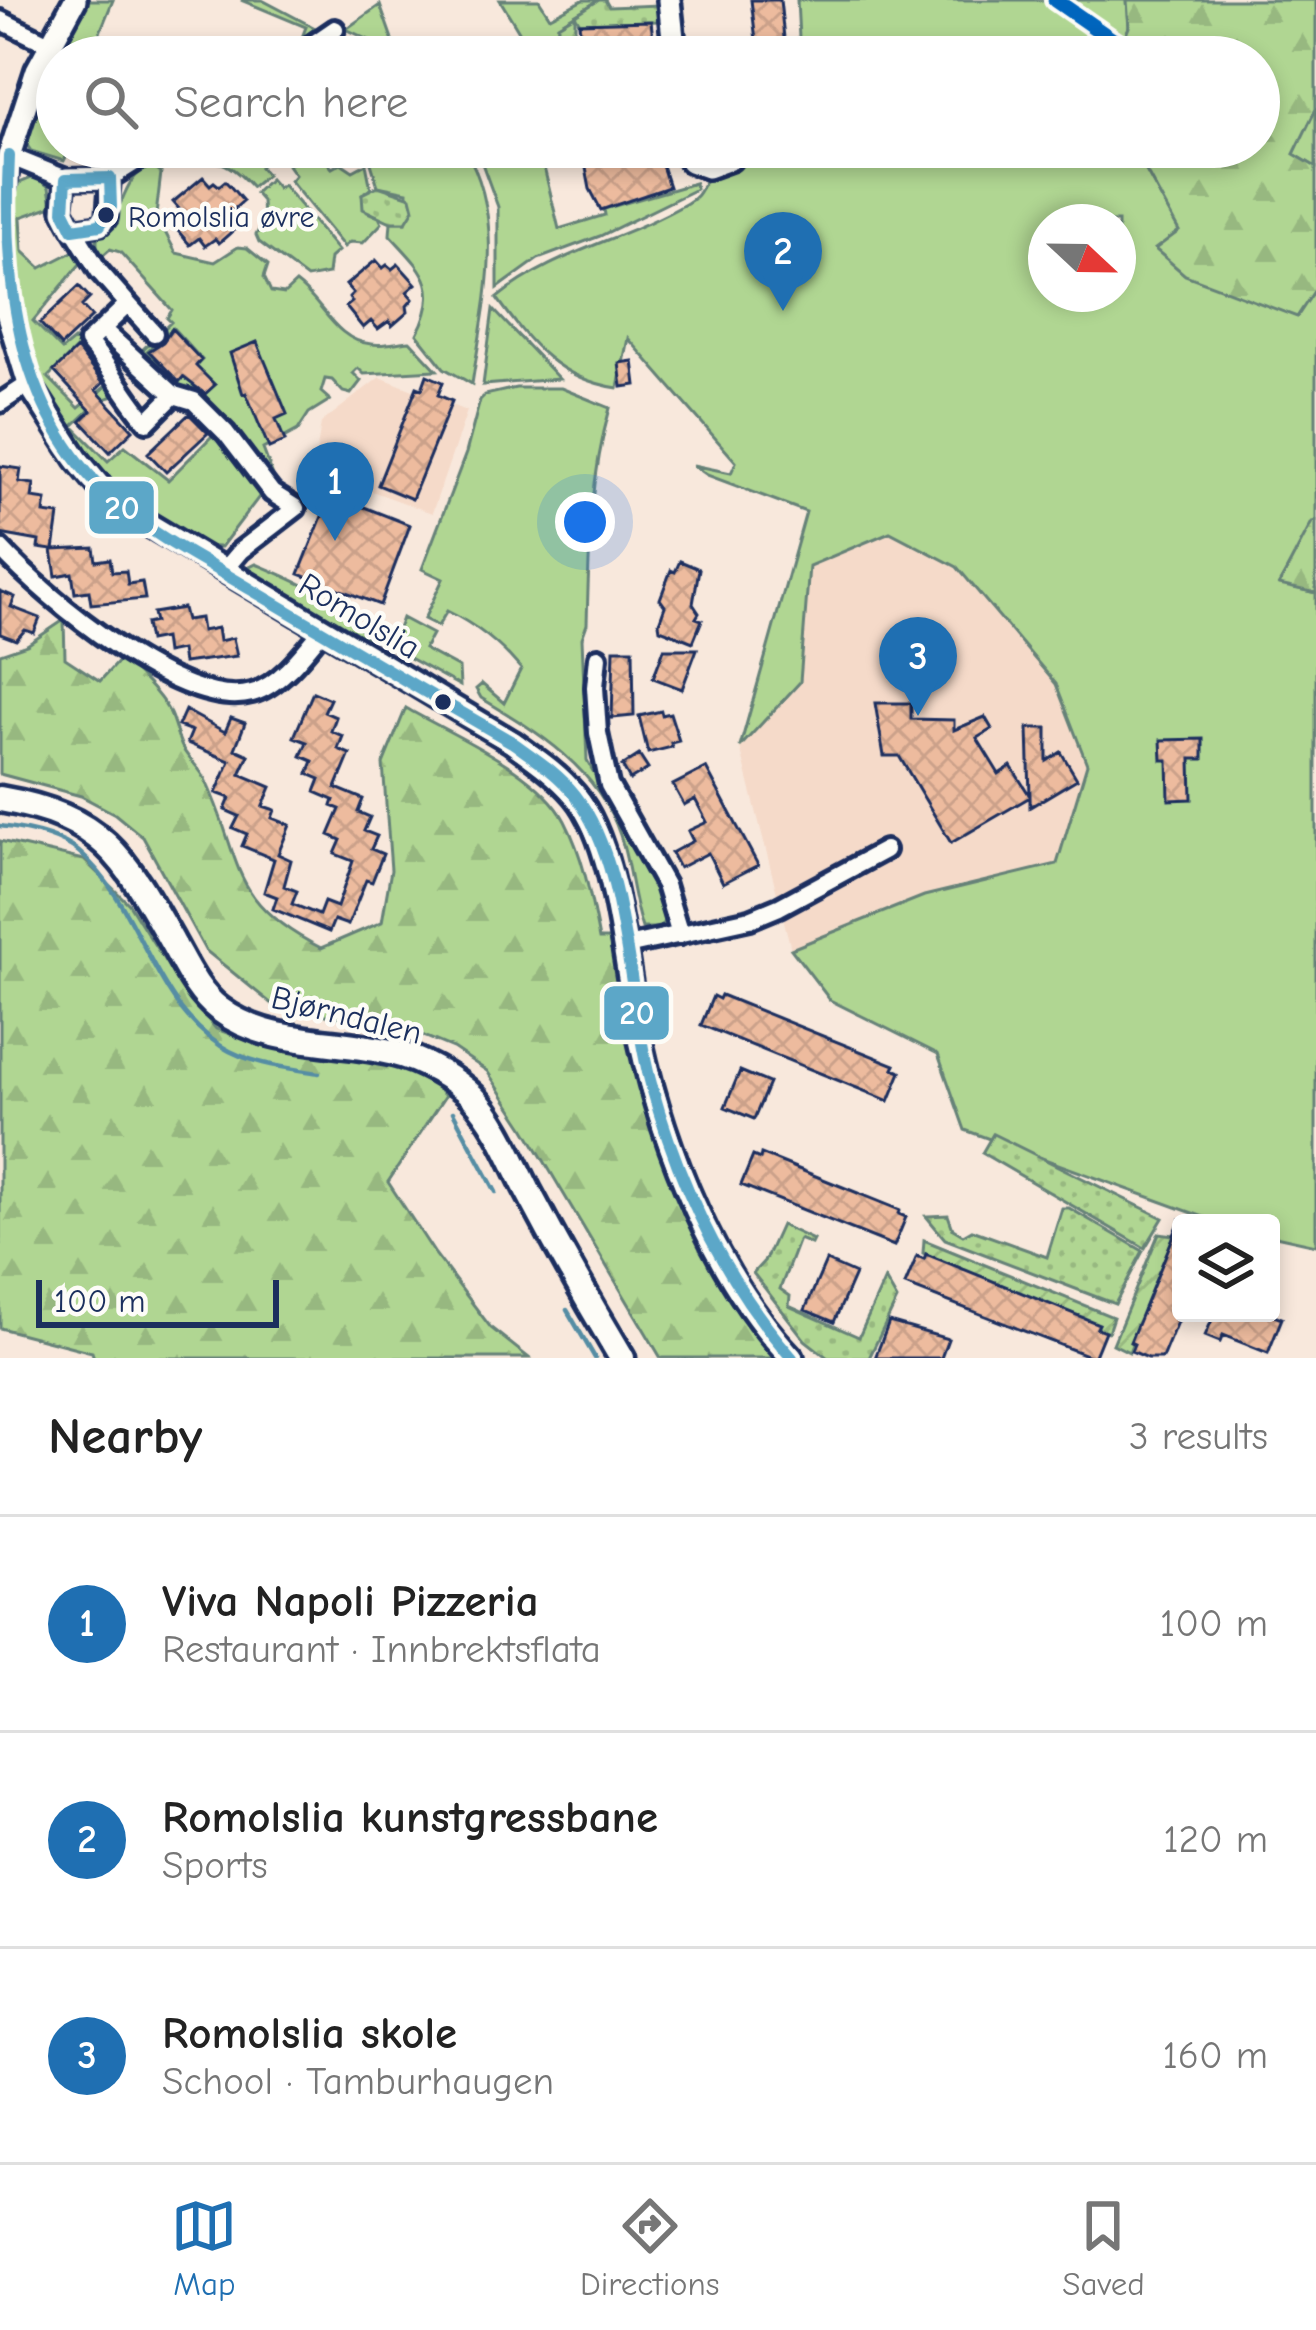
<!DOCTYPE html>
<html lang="en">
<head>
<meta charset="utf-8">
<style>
	body { margin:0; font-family:"Comic Neue",sans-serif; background:#f2f2f2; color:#222 }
	.controls { position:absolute; right:36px; bottom:36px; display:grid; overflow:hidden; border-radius:12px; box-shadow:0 6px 18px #0003 }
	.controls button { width:108px; height:108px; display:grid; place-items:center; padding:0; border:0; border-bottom:3px solid #e0e0e0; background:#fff; color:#222; font:60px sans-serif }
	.compass { position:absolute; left:1028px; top:204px; width:108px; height:108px; border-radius:50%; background:#fff; box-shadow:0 6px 18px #0003; rotate:112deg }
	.scale { position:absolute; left:36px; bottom:30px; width:243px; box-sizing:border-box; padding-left:12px; border:6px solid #1b2f5e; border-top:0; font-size:33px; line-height:42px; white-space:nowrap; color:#1b2f5e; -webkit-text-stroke:9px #fdfcf7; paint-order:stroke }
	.you { position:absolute; left:585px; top:522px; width:42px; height:42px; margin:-30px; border:9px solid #fff; border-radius:50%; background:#1a73e8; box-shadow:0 0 0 18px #1a73e833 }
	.badge { display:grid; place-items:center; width:78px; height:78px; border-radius:50%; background:#1f6fb2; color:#fff; font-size:39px; font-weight:700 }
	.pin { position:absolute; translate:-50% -99px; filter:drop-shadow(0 3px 6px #0008) }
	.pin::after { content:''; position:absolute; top:63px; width:42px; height:36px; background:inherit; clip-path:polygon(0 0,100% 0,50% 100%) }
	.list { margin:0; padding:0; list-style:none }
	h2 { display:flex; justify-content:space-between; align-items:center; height:156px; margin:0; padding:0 48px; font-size:51px }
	h2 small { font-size:39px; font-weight:400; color:#767676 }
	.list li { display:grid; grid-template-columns:78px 1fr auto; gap:36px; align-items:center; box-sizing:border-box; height:216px; padding:0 48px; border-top:3px solid #e0e0e0 }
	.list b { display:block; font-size:45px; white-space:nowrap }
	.list p { margin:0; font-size:39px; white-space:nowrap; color:#767676 }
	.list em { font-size:39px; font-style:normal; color:#767676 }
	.icon { flex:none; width:66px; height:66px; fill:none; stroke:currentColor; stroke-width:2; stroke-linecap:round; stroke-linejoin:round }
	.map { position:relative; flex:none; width:1316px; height:1358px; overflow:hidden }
	.search { position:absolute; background:#fff; box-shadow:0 6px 18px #0003; left:36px; right:36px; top:36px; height:132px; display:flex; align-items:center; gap:30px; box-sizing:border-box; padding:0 42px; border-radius:66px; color:#767676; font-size:45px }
	.sheet { height:804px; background:#fff }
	nav { display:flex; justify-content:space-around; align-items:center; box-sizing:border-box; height:168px; border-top:3px solid #e0e0e0; background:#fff; font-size:33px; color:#767676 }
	nav a { display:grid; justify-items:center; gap:6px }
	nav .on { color:#1f6fb2 }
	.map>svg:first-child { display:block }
	.built { fill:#f5dac9 }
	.grass { fill:#b0d692; stroke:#668278; stroke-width:3; fill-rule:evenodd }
	.forest { fill:url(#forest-firs); stroke:#668278; stroke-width:3 }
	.park { fill:url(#park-dots); stroke:#668278; stroke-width:3 }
	.garden { fill:url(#garden-furrows); stroke:#668278; stroke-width:3 }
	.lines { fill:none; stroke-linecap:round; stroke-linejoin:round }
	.stream { stroke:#558da4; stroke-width:4.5 }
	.building { fill:url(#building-cross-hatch); stroke:#1b2f5e; stroke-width:3 }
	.minor-casing { stroke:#1b2f5e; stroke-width:26 }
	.tertiary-casing { stroke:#1b2f5e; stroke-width:30 }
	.secondary-casing { stroke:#1b2f5e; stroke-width:33 }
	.minor { stroke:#fdfcf7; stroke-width:16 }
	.tertiary { stroke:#fdfcf7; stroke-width:21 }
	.secondary { stroke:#fdfcf7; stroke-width:24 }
	.bus-1-casing { stroke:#fdfcf7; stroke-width:21 }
	.bus-1 { stroke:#5ca7c8; stroke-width:12 }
	.rail-1-casing { stroke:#fdfcf7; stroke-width:24 }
	.rail-1 { stroke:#0065bd; stroke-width:15 }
	.bus-dot { fill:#1b2f5e; stroke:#fdfcf7; stroke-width:4.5 }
	.labels { text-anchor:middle; stroke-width:9; stroke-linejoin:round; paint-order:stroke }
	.bus-label { font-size:30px; fill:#1b2f5e; stroke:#fdfcf7; text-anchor:start }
	.street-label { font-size:33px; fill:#1b2f5e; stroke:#fdfcf7 }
	.line-badge { stroke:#fdfcf7; stroke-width:4.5 }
	.badge-label { font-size:33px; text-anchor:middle; font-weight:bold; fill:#fff }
</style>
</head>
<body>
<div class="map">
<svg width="1316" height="1358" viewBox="0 0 1316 1358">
	<defs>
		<pattern id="forest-firs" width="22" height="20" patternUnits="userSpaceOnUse" patternTransform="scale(3)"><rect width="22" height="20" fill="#b0d692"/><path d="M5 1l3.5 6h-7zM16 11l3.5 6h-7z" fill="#97b880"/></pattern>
		<pattern id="park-dots" width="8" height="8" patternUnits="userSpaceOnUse" patternTransform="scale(3)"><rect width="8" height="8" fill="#b0d692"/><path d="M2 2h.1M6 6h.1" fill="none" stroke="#97b880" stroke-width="1.8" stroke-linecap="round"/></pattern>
		<pattern id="garden-furrows" width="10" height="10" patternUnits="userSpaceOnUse" patternTransform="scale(3)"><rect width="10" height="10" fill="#b0d692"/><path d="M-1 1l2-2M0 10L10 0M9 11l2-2" fill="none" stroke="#97b880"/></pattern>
		<pattern id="building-cross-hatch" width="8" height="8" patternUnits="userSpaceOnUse" patternTransform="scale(3)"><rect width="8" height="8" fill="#edbb9e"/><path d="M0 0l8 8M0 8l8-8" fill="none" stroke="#cba18a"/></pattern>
	</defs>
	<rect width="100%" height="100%" fill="#f8e8dc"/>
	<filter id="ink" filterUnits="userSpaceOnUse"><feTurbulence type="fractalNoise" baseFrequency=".00833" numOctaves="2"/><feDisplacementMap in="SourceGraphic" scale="24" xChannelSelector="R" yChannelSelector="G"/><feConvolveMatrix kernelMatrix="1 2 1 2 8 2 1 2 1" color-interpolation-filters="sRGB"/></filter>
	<g filter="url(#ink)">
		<path class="built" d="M380,377l87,34 -35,102 -118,-43 7,-47z
			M890,532l67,35 99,117 31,80 -30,100 -133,32 -133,53 -51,-202 60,-65 8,-116z"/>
		<path class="grass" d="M82,0h31l-23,57h-18l-16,-8z
			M241,0h21l59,31 -16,10 -4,-1 5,-13z
			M500,0h39l11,17 33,-17h16l-41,25 -1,32h-34l-3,-24z
			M797,0h330l2,27 -12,30h-317z
			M380,5l17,48 -51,-24z
			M337,33l50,24h-69l-4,-6z
			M53,55l4,2 -2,89 14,5 -5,10 -33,-10 -8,-12z
			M1314,109h2v58l-22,-13z
			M171,147h82l12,15 -5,5 7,8 -15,12c-30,-33 -36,-26 -77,-22z
			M310,147h4l18,21 9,-5 12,8 13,-7 5,25 -9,5 5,18 12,5 3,6 -19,20 -13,-1 -6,5 -54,-66 5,-6 -7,-10z
			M386,147h78c44,74 20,157 8,237l-28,-16 -27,-34c26,-49 5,-64 -27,-99l1,-13h15l1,-30 -29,-6 -8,-26z
			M476,147h63l20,82 46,-14 -1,-6 91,-26 1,6 -96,47 -62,23 -40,29v-81z
			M745,147h388l47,85 -24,17 140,67 20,-28v233l-37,63 37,9v652l-45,-10v-12h-51l-255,-93 -27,-76 -108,-54 -39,-51 133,-53 133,-32 30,-100 -31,-80 -99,-117 -67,-35 -81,34 -9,116 -60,65 66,-235 -99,-37 -14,-10 38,8 5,-11 -108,-124 -10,50c-60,-9 -87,-43 -121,-90 56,-46 127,-58 190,-95 14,-8 13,-16 22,-27 7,-11 26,-21 36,-29zM1046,222h72v72h-72z
			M151,166l10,7 -5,42 20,38 39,9 23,-15 9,1 21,17 -4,12 7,15 13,2 12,-11c27,19 39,58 75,61 13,2 26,-2 39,-3l27,29 -73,4 -6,-6 -5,5 8,8 -10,13 -8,-2 -11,-12 -7,-1 -4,13 9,8 -21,13 -11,17 -35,19 11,29 -4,7 -86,-92 -24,-18 5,-4 13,12 24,-23 -29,-32 -26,23 12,13 -6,5 -16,-14 34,-33 -4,-4 5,-8 -52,-58 -10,-3 -8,7 -5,-8v-12c30,-19 20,-57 54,-70z
			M36,176l13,11 3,19 -31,11 2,34 18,17 39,-20 5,10 -52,63 29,29 12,-10 6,5 -32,32 31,31 32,-26 7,13 -18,5 -27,26 35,35 17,-15 43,34 49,-49 48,58 -44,58c-33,1 -62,-21 -87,-43 -74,-66 -115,-138 -123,-238 -2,-26 -2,-57 6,-82z
			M270,179l8,9 5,-3 55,66 -8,7 -2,16 -21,4 -48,-36 -3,-7 7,-13 -1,-21 -7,-8z
			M493,309l66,70 -76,6z
			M516,388h45l49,20c-20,71 -21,142 -23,216l-5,14 5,122 82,153 -9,15h-18c-10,-30 -12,-63 -22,-93 -22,-67 -82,-103 -139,-137l-5,-9 6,-5 22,19 17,-34c-21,-25 -45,-44 -74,-58l-9,15 -14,-7 19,-40 -21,-10 44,-116 14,-53 5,-5z
			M256,564c45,19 89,36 115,80l-3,4 -122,-73v-6z
			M402,618l30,16 -8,15 35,19 1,18 -69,-38z"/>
		<path class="forest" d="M1127,0h189v109l-22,45 22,13v121l-19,29 -112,-42 -30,-26 24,-18 -46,-84h126v-90h-142l12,-30z
			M1316,521v72l-37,-8 33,-63z
			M64,620l1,38 35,23 22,-24c15,17 38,36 48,57 5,11 7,24 13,35 6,11 17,19 22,30 39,83 21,121 116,169l61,-26 9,-52 -8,-106 23,-56c48,28 133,63 159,113 19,37 26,78 34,118h12c26,149 64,303 166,419h-116l-137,-231 -37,-56 -34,-23 -41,-17 -139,-26 -68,-55 -62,-113 -28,-23 -34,-18 -81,-22v-120l27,-9z
			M0,841l84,19 45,44 54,86 33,39 50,18 124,17 42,19 13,13 -57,86 47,72 56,74 38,30h-435l-2,-6 -92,-24z"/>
		<path class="park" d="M599,0h6l4,7 50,-2v16l-79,2 -5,-8z
			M378,186l33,11 3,12 -8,13h-15l-28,-13 -1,-15z
			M993,1134l170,84 -18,30 -163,-95z
			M1062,1208h7l74,43 -28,53 -170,-65 -19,-23 22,-1 5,14 10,6 9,-5 75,27z
			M781,1225l32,15 -2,4 -12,-5 -19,50 10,7 -1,10 70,31 26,-58 12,21 -28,58h-41l-23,-18 -52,-67 12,-13z"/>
		<path class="garden" d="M575,15v42h-18l1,-32z
			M1159,1233l15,2 -45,117 -16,-8z
			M924,1240l189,77 -5,15 -185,-79z"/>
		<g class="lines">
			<path class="stream" d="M0,826c25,3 59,9 79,26 62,53 71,148 142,194 28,18 66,22 98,27
				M453,1112l43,80
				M567,1310l28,48"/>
		</g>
		<path class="building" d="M751,0h29l6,57h-62l1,-18 31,1z
			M651,21l4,36h-72l-4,-34z
			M582,147h74l13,40 -68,23 -11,-21z
			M203,177l7,8 4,-3 5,4 6,-5 5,5 13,15 -9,8 7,7 -7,7 1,6 -16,14 -4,-4 -10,7 -6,-8 -9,7 -17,-20 6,-6 -3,-5 4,-4 -7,-8z
			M376,260l7,8 4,-3 5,4 6,-5 18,20 -9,8 6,7 -6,7 1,6 -16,14 -3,-5 -11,8 -7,-8 -8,7 -17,-21 6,-5 -3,-5 4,-4 -7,-8z
			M79,286l11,12 -8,8 10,11 -31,29 -21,-23z
			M172,329l29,31 -5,6 19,19 -10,9 -22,-17 -4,5 -30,-31 14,-9z
			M257,342l30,72 -11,5 9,22 -16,7 -23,-55 -3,1 -13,-41z
			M77,349l26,34 -7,7 37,40 -23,22 -29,-31 10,-10 -37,-40z
			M633,361l3,24 -14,2 -3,-24z
			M427,375l16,7 -5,13 14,6 -40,98 -34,-14 39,-98 5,2z
			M189,414l19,19 -42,39 -18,-19z
			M0,466l21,3 -2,13 15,2 -2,14 14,2 -2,13 15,2 -5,35 40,-2 2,13 14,-2 2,13 14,-1 2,13 14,-2 3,17 -54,5 -2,-13 -14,2 -3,-20 -16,3 -4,-26 -14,-2 1,-7 -39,-7z
			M331,494l79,31 -30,80 -81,-31z
			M680,561l19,8 -6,35 6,9 -3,5 6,2 -9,22 -33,-13 -1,-6 6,-17 -5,-7 11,-29 4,2z
			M0,591l15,6 -4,10 29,11 -6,15 -9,-3 -9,10 -16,-6z
			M183,608l3,12 14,-2 2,13 15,-3 2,13 14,-3 4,18 -54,7 -2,-13 -15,3 -2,-15 -15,3 -3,-17 9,-2 -2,-9z
			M614,649h19l1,67 -22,2z
			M664,649h33l-15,40 -29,-11z
			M313,692l17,7 -6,13 12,5 -5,14 12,5 -5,13 12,5 -14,34 27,11 -5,13 12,5 -6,14 13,5 -6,13 12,5 -11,28 -6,-2 -18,45 -14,-5 -5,12 -56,-23 4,-12 -13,-5 10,-33 -32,-13 5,-12 -14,-6 6,-12 -14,-6 5,-12 -14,-5 14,-32 -43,-18 5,-12 -14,-5 7,-16 40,22 6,-14 14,5 -10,26 14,6 -9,19 31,13 -8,19 12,4 -3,8 18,7 -12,29 13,6 -7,26 13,5 -5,13 27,11 5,-13 13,5 16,-46 -18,-7 6,-14 -12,-5 11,-26 -8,-3 2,-6 -19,-8 5,-13 -12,-5 5,-13 -12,-5 6,-14 -13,-5z
			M875,703h36v16l43,1v10l31,-13 7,12 -15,9 22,36 12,-8 19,30 -2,-68h19v33l14,-9 16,27 -47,28v-10l-79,46 -52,-87h-15z
			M661,711l1,4 8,-2 9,28 -8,2 1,4 -24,6 -9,-37z
			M1203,739v20h-12l1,40 -23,1 -1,-40h-6l-1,-20z
			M639,755l9,14 -18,11 -8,-14z
			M706,768l52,97 -35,18 -15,-30 -29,15 -8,-15 22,-12 -5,-10 19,-9 -12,-23 -11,6 -11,-20z
			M721,995l174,70 -2,4 8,3 -12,29 -188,-76 12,-29 6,3z
			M740,1071l29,12 -15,36 -29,-12z
			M761,1154l139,56 -1,4 7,3 -12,29 -153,-61 12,-29 7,3z
			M1181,1218v94l-19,46h-14l-17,-7 3,-7 -4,-2z
			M926,1254l173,70 -2,4 8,3 -11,27 -189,-73 12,-29 7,3z
			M826,1261l29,13 -21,48 -29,-12z
			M1215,1313h54l13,5 -14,35 -45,-18 -3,7 -15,-6z
			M889,1322l59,17 -7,19h-66z"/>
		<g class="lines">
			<defs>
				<path id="minor" d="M0,20l49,24
					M294,57l41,-28
					M9,156l57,23 44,-1 49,-31
					M66,179l-4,30 11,20 27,-4 7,-7 3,-40
					M73,229l26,42 29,33 -26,25 72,66 20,6 32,32 46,60 24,15 -56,43 -17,20
					M128,304l26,29
					M102,329l-14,13c23,26 37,55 59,80l27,-27
					M0,403l29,-19
					M0,548c46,50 182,164 252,145 27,-7 52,-40 69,-61
					M598,657l-3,30 3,46 11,52 56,100 15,50
					M622,947l128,-28 29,-12 106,-57"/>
				<path id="tertiary" d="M75,0l-38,70 -28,86 -9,54 5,96 24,78 48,75 30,36 36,26 369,221c22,16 45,32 63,53 43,50 50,179 65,245 23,106 76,241 152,318
					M669,0l6,57
					M681,147l10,14 17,6 22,-8 7,-12"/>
				<path id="secondary" d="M0,799c103,18 124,57 172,143 13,23 25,50 47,67 50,38 117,29 175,44 26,6 60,25 79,44 25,26 39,63 55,94 30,57 61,112 94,167"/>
			</defs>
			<use href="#minor" class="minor-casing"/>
			<use href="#tertiary" class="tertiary-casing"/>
			<use href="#secondary" class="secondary-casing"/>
			<use href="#minor" class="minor"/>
			<use href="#tertiary" class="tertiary"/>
			<use href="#secondary" class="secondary"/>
			<defs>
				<path id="bus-1" d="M9,156c-6,129 7,261 112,351 39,33 87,56 131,83 86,51 173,102 260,152 22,16 46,31 63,53 54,69 52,204 76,289 28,101 72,195 141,274
					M110,178l1,29 -11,18 -27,4 -9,-18 2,-32z"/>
			</defs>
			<use href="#bus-1" class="bus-1-casing"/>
			<use href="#bus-1" class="bus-1"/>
			<defs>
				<path id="rail-1" d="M1055,0l82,57"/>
			</defs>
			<use href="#rail-1" class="rail-1-casing"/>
			<use href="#rail-1" class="rail-1"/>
		</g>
	</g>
	<g class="bus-dot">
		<circle cx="106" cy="215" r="10"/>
		<circle cx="443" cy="702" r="10"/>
	</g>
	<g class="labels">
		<g class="bus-label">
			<text x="128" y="227">Romolslia øvre</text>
		</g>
		<g class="street-label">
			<text transform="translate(360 615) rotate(31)" y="12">Romolslia</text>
			<text transform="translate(347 1014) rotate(14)" y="12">Bjørndalen</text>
		</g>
	</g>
	<g class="line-badge">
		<rect x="87" y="479" width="69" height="57" rx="12" fill="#5ca7c8"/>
		<rect x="602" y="984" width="69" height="58" rx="12" fill="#5ca7c8"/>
	</g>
	<g class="badge-label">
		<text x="122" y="519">20</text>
		<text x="637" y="1024">20</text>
	</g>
</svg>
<div class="controls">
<button><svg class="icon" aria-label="layers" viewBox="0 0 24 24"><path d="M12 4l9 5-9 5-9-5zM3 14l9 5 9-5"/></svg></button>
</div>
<svg class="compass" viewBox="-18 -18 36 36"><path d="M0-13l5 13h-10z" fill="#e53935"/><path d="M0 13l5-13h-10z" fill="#767676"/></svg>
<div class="scale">100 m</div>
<div class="you"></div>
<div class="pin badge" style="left:335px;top:541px">1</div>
<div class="pin badge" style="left:783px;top:311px">2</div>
<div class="pin badge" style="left:918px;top:716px">3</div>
<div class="search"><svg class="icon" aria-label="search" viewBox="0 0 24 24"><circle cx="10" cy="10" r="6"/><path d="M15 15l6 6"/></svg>Search here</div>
</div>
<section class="sheet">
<h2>Nearby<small>3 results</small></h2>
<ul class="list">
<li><span class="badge">1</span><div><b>Viva Napoli Pizzeria</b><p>Restaurant · Innbrektsflata</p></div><em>100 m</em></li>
<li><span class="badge">2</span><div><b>Romolslia kunstgressbane</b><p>Sports</p></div><em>120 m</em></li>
<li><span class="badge">3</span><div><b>Romolslia skole</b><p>School · Tamburhaugen</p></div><em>160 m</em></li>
</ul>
</section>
<nav>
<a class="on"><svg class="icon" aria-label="map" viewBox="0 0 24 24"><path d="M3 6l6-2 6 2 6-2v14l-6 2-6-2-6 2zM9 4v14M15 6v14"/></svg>Map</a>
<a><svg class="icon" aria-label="directions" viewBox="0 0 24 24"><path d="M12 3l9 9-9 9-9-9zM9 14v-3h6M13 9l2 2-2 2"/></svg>Directions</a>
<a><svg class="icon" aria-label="saved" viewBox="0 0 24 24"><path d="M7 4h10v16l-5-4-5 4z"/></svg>Saved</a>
</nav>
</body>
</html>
